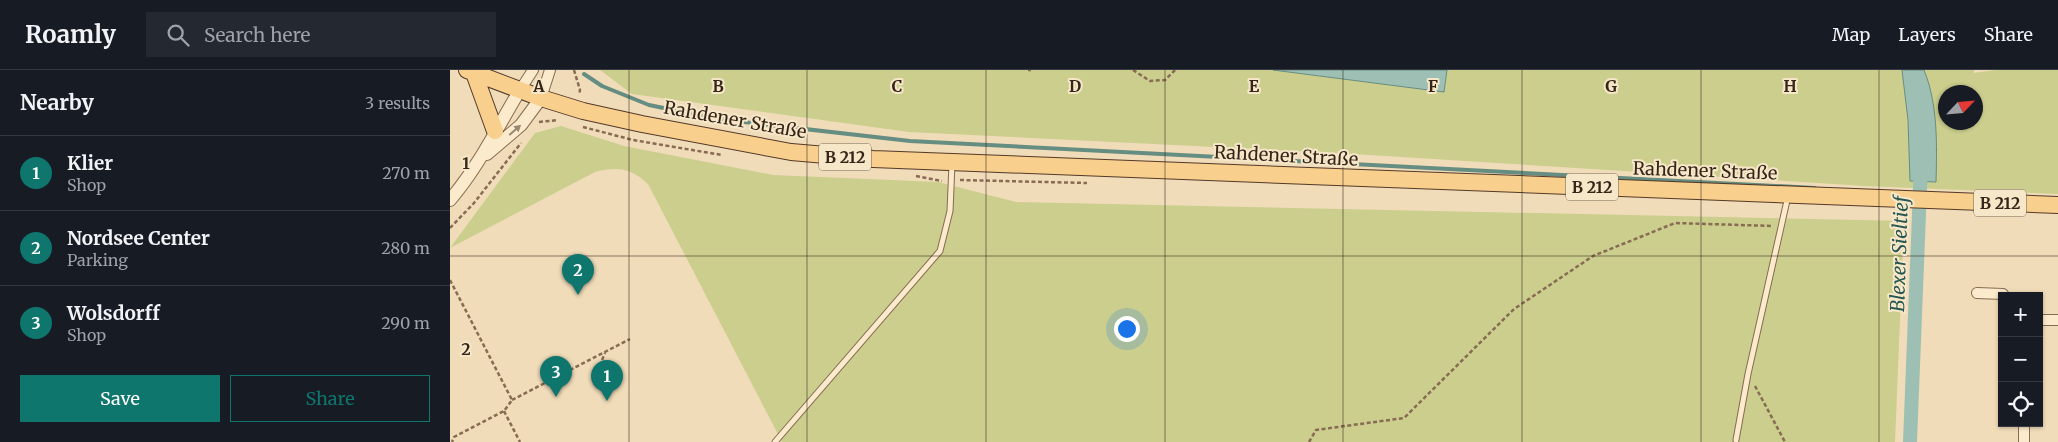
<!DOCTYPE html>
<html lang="en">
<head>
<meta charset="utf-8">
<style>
	body { margin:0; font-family:Merriweather,serif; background:#242831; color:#f1f3f6 }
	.controls { position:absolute; right:15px; bottom:15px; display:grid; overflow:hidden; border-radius:0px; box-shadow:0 1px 4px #0004 }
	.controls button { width:45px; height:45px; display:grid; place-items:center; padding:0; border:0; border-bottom:1px solid #363941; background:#171b24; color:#f1f3f6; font:25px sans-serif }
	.compass { position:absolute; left:1488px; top:15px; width:45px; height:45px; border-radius:50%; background:#171b24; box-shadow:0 1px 4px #0004; rotate:64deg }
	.you { position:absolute; left:676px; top:258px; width:18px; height:18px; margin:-12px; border:4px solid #fff; border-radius:50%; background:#1a73e8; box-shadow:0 0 0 8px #1a73e833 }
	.badge { display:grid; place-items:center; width:32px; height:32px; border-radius:50%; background:#0f766e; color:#fff; font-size:16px; font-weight:700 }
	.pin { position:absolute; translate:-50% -41px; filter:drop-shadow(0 1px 2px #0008) }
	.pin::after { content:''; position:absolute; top:26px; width:18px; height:15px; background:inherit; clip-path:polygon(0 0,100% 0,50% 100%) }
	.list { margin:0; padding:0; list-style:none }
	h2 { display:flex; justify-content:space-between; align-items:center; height:65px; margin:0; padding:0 20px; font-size:21px }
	h2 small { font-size:16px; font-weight:400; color:#9ea1a6 }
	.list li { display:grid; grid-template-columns:32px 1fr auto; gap:15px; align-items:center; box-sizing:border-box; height:75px; padding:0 20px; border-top:1px solid #363941 }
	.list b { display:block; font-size:19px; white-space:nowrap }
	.list p { margin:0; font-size:16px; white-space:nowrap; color:#9ea1a6 }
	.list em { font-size:16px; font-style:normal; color:#9ea1a6 }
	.actions { display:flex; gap:10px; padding:15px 20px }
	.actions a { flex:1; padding:11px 0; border:1px solid #0f766e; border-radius:0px; text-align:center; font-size:18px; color:#0f766e }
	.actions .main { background:#0f766e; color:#fff }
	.icon { flex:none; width:28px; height:28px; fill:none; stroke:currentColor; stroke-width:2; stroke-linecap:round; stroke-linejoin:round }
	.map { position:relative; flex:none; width:1608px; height:372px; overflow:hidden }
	header { display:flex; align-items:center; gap:30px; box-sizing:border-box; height:70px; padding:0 25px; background:#171b24; border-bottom:1px solid #363941 }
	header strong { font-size:24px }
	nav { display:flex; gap:28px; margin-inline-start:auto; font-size:18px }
	.search { width:350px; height:45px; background:#242831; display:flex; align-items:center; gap:12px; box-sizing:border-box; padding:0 18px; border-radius:0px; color:#9ea1a6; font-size:19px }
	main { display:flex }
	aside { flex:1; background:#171b24 }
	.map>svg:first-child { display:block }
	.green { fill:#cbce8d; fill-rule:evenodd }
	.water { fill:#9ec0b4; stroke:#668d81 }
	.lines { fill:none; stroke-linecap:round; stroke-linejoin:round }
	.stream { stroke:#668d81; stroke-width:4 }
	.canal { stroke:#9ec0b4; stroke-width:14 }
	.service-casing { stroke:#876b53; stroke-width:7 }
	.minor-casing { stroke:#876b53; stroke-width:12 }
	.tertiary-casing { stroke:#876b53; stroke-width:14 }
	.primary-casing { stroke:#543928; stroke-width:18 }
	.path { stroke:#876b53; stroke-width:2.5; stroke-dasharray:4 2.5; stroke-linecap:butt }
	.service { stroke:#fbeacc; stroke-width:5 }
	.minor { stroke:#fbeacc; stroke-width:10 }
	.tertiary { stroke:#fbeacc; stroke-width:12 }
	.primary { stroke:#f8cf8c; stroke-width:16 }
	.oneway { fill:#988872 }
	.grid { fill:none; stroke:#352519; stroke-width:1; stroke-opacity:0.55 }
	.labels { text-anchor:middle; stroke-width:4; stroke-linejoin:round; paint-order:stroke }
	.shield { fill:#f7e7c9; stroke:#6f5f4e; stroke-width:1 }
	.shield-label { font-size:16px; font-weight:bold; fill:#352519 }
	.street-label { font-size:18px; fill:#352519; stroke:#f7e7c9 }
	.water-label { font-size:19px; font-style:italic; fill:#275650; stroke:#f7e7c9 }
	.grid-label { font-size:16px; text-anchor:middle; font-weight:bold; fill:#352519; stroke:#f7e7c9; stroke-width:4; stroke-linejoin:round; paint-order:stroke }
</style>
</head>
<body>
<header>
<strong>Roamly</strong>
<div class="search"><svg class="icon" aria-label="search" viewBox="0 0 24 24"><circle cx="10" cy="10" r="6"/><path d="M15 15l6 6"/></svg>Search here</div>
<nav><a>Map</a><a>Layers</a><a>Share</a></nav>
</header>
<main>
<aside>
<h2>Nearby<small>3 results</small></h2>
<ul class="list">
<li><span class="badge">1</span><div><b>Klier</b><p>Shop</p></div><em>270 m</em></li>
<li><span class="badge">2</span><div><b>Nordsee Center</b><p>Parking</p></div><em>280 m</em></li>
<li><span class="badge">3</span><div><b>Wolsdorff</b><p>Shop</p></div><em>290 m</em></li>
</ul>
<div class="actions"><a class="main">Save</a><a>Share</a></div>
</aside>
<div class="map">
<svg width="1608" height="372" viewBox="0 0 1608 372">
	<rect width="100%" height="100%" fill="#f0dcb9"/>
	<path class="green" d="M150,0h673l171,22 3,-22h527v3l21,-3h63v124l-193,-8 -528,-33 -428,-21 -277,-38zM1496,22h30v30h-30z
		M111,56l63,20 149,29 165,7 78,20 888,19 -9,221h-1113l-134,-258c-16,-16 -32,-18 -53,-12l-145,76 85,-115z"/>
	<path class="water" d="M823,0h174l-3,22z
		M1452,0h22c14,34 13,75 12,112l-26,-1 -2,-61z"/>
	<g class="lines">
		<path class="stream" d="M134,4l18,12 47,19 68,14 193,22 905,47"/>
		<path class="canal" d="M1460,372l11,-279"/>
		<defs>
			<path id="service" d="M1286,370l12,-66 40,-178
				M325,372l165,-191 10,-40 2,-47"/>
			<path id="minor" d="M70,20l13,-20
				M91,28l9,-28
				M1527,223l26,1 1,2
				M1589,250h19
				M1574,372v-19"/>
			<path id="tertiary" d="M37,84l34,-29 20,-27
				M0,130c29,-34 47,-72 70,-110"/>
			<path id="primary" d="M17,0l74,28 42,13 59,13 149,28 82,7 1185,46
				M24,3l21,58"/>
		</defs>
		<use href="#service" class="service-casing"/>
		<use href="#minor" class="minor-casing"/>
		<use href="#tertiary" class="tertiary-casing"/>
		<use href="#primary" class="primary-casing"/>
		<path class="path" d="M124,0l6,20 -1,5
			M578,0h3
			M683,0l17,11 15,-1 10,-10
			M89,52l19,-2
			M133,57l50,13 89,15
			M466,106l26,5
			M510,110l127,3
			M0,158l24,-25 47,-60
			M0,210l62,120 -8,11 -50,26 -2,5
			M152,290l3,-7
			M1305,316l30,56
			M62,330l118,-61
			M54,341l16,31
			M859,372l7,-12 88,-12 110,-109 79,-53 82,-33 98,3"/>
		<use href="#service" class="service"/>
		<use href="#minor" class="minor"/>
		<use href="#tertiary" class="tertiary"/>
		<use href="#primary" class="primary"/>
	</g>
	<defs><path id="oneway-solid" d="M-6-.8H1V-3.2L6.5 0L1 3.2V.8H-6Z" transform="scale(1.25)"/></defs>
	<use class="oneway" href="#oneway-solid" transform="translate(65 60) rotate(-41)"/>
	<path class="grid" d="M179,0v372M357,0v372M536,0v372M715,0v372M893,0v372M1072,0v372M1251,0v372M1429,0v372M0,186h1608"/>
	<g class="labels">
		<g class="shield">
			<rect x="369" y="73.5" width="52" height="27" rx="4"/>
			<rect x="1116" y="103.5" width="52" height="27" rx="4"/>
			<rect x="1524" y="119.5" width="52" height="27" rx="4"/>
		</g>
		<g class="shield-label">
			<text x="395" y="93">B 212</text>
			<text x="1142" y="123">B 212</text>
			<text x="1550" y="139">B 212</text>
		</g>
		<g class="street-label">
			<text transform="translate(285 50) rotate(10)" y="6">Rahdener Straße</text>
			<text transform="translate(836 86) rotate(3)" y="6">Rahdener Straße</text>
			<text transform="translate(1255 101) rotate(2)" y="6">Rahdener Straße</text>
		</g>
		<g class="water-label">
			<text transform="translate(1449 184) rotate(-88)" y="7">Blexer Sieltief</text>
		</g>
	</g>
	<g class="grid-label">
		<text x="89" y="22">A</text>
		<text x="268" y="22">B</text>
		<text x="447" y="22">C</text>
		<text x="625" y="22">D</text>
		<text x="804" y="22">E</text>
		<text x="983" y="22">F</text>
		<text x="1161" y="22">G</text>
		<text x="1340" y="22">H</text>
		<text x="16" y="99">1</text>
		<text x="16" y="285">2</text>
	</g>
</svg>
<div class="controls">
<button>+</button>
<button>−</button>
<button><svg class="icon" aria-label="locate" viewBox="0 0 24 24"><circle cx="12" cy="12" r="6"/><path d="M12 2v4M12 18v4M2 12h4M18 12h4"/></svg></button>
</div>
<svg class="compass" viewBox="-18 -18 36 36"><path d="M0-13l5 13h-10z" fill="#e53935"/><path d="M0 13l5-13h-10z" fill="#9ea1a6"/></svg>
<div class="you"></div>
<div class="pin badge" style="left:157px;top:331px">1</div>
<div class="pin badge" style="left:128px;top:225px">2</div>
<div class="pin badge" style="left:106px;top:327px">3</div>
</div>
</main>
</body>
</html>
